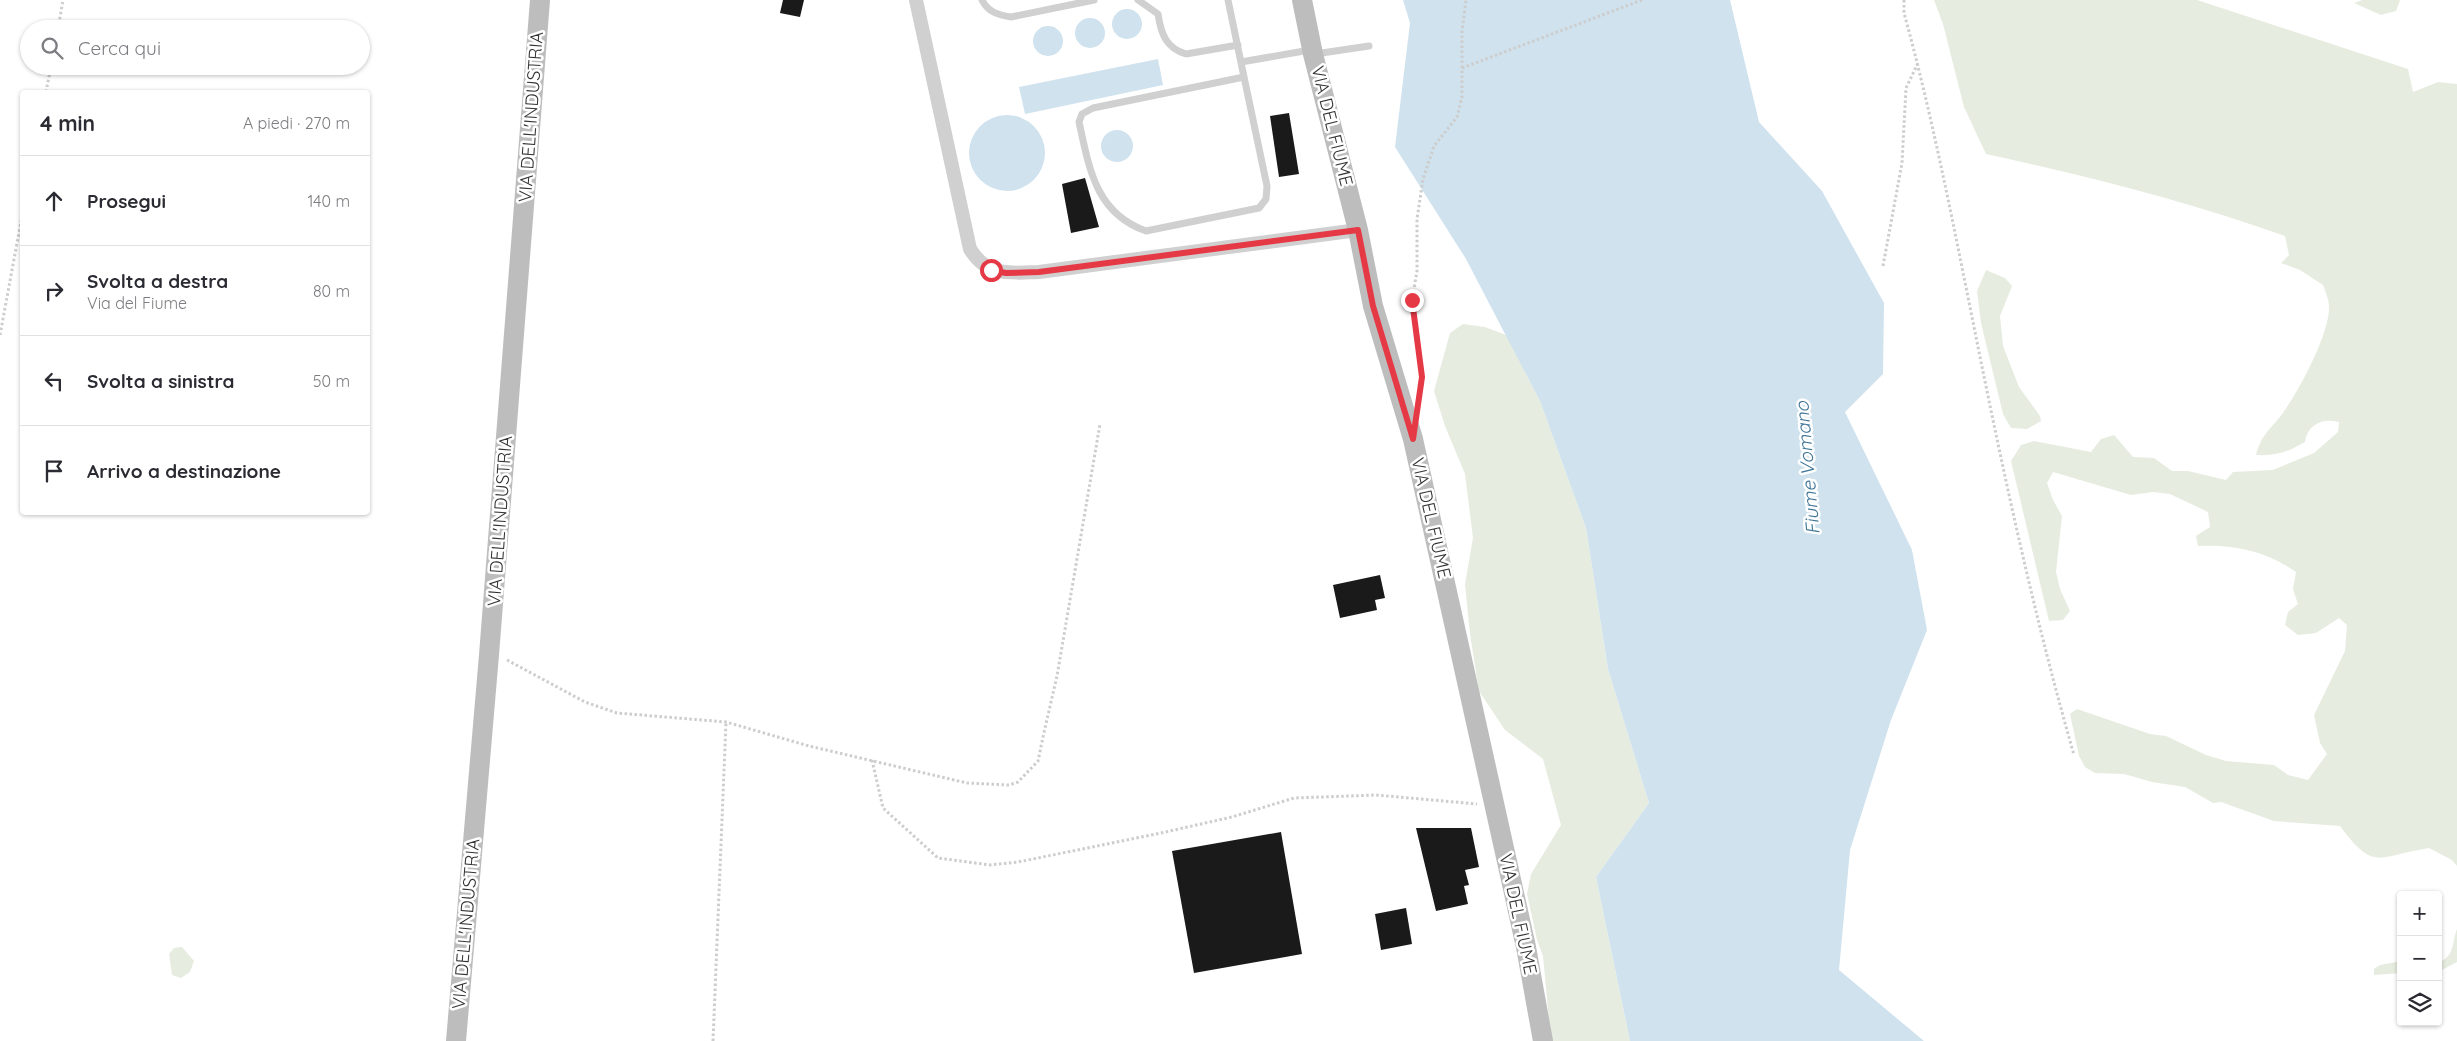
<!DOCTYPE html>
<html lang="it">
<head>
<meta charset="utf-8">
<style>
	body { margin:0; font-family:Quicksand,sans-serif; background:#f2f2f3; color:#2b2b33 }
	.controls { position:absolute; right:15px; bottom:15px; display:grid; overflow:hidden; border-radius:5px; box-shadow:0 1px 4px #0004 }
	.controls button { width:45px; height:45px; display:grid; place-items:center; padding:0; border:0; border-bottom:1px solid #e1e1e2; background:#fff; color:#2b2b33; font:25px sans-serif }
	.stop { position:absolute; width:15px; height:15px; margin:-11px; border:4px solid #e63946; border-radius:50%; background:#fff }
	.stop.end { background:#e63946; border-color:#fff; box-shadow:0 1px 5px #0008 }
	.list { margin:0; padding:0; list-style:none }
	h2 { display:flex; justify-content:space-between; align-items:center; height:65px; margin:0; padding:0 20px; font-size:21px }
	h2 small { font-size:16px; font-weight:400; color:#7c7c81 }
	.list li { display:grid; grid-template-columns:32px 1fr auto; gap:15px; align-items:center; box-sizing:border-box; height:90px; padding:0 20px; border-top:1px solid #e1e1e2 }
	.list b { display:block; font-size:19px; white-space:nowrap }
	.list p { margin:0; font-size:16px; white-space:nowrap; color:#7c7c81 }
	.list em { font-size:16px; font-style:normal; color:#7c7c81 }
	.icon { flex:none; width:28px; height:28px; fill:none; stroke:currentColor; stroke-width:2; stroke-linecap:round; stroke-linejoin:round }
	.map { position:relative; flex:none; width:2457px; height:1041px; overflow:hidden }
	.search { position:absolute; background:#fff; box-shadow:0 1px 4px #0004; left:20px; top:20px; width:350px; height:55px; display:flex; align-items:center; gap:12px; box-sizing:border-box; padding:0 18px; border-radius:28px; color:#7c7c81; font-size:19px }
	.panel { position:absolute; background:#fff; box-shadow:0 1px 4px #0004; left:20px; top:90px; width:350px; height:425px; border-radius:5px }
	.map>svg:first-child { display:block }
	.green { fill:#e6ecdf }
	.water { fill:#cfe2ee }
	.building { fill:#1a1a1a }
	.lines { fill:none; stroke-linecap:round; stroke-linejoin:round }
	.path { stroke:#cdcdcd; stroke-width:3; stroke-dasharray:2.5 2.5; stroke-linecap:butt }
	.lane { stroke:#d0d0d0; stroke-width:7 }
	.street { stroke:#d0d0d0; stroke-width:14 }
	.secondary { stroke:#bdbdbd; stroke-width:20 }
	.route { stroke:#e63946; stroke-width:6 }
	.labels { text-anchor:middle; stroke-width:5; stroke-linejoin:round; paint-order:stroke }
	.street-label { font-size:18px; fill:#333; stroke:#fff }
	.water-label { font-size:19px; font-style:italic; fill:#3f7597; stroke:#fff }
</style>
</head>
<body>
<div class="map">
<svg width="2457" height="1041" viewBox="0 0 2457 1041">
	<rect width="100%" height="100%" fill="#fff"/>
	<path class="green" d="M1934,0h263l211,69 5,23 25,-10 19,2v782l-5,-6 -23,-12c-49,7 -54,26 -89,-22l-66,-5 -53,-19 -8,1 -28,-16 -33,-5 -28,-8 -29,-1 -10,-6 -6,-11 -9,-42 7,-5 73,25 16,2 40,19 20,6 48,4 14,10 20,5 19,-26 -7,-11 -6,-28 31,-64 2,-26 -8,-7 -23,15 -18,2 -13,-10 3,-13 10,-8 -5,-15 3,-17c-29,-21 -63,-28 -98,-26l-2,-10 14,-9 -2,-15 -38,-18 -17,-2 -22,3 -78,-23 -6,11 6,17 9,16 -6,56 4,17 10,22 -7,9 -14,1 -38,-160 10,-16 13,-4 57,11 10,-13 13,-4 19,22 21,1 18,13h16l38,9 7,-8 40,-2 41,-17 24,-21 1,-10c-17,-4 -31,2 -34,20 -17,10 -29,14 -49,13 5,-20 14,-25 26,-41 16,-21 48,-81 47,-107 0,-8 -4,-16 -6,-22l-23,-15 -19,-7 8,-8 -4,-19c-98,-35 -198,-60 -299,-82l-22,-47 -21,-83z
		M2362,0h38l-4,11 -15,4 -27,-12z
		M1986,270l19,8 7,8 -12,30 3,30 16,41 21,29 1,5 -14,8 -16,-1 -8,-14 -22,-91 -4,-32z
		M1463,324l22,3 21,8 34,66 46,127 22,141 41,134 -53,74 34,164h-79l-8,-85 -6,-16 -10,-46 4,-20 30,-49 -18,-66 -38,-29 -26,-39 -9,-57 -5,-50 8,-46 -8,-64 -20,-48 -11,-35 16,-58z
		M2457,929v33l-19,10v-9c18,-8 13,-19 19,-34z
		M182,947l12,14 -4,11 -9,6 -9,-3 -3,-21 5,-6z
		M2401,961v12l-27,2v-6l6,-4z"/>
	<path class="water" d="M1403,0h327l29,122 63,69 62,112 -1,71 -38,38 67,138 15,80 -36,90 -41,130 -11,120 85,71h-294l-34,-164 53,-74 -41,-134 -22,-141 -46,-127 -74,-142 -71,-112 15,-124z
		M1112 24a15 15 0 1 1 30 0a15 15 0 1 1-30 0Z
		M1075 33a15 15 0 1 1 30 0a15 15 0 1 1-30 0Z
		M1033 41a15 15 0 1 1 30 0a15 15 0 1 1-30 0Z
		M1158,59l5,26 -138,29 -6,-27z
		M969 153a38 38 0 1 1 76 0a38 38 0 1 1-76 0Z
		M1101 146a16 16 0 1 1 32 0a16 16 0 1 1-32 0Z"/>
	<path class="building" d="M783,0h21l-4,17 -20,-4z
		M1289,113l10,61 -20,3 -9,-61z
		M1085,178l14,49 -28,6 -9,-49z
		M1380,575l5,23 -10,2 2,10 -37,8 -7,-33z
		M1416,828h55l8,39 -14,3 4,15 -5,1 4,18 -32,7z
		M1281,832l21,122 -108,19 -22,-122z
		M1406,908l6,36 -31,6 -6,-36z"/>
	<g class="lines">
		<path class="path" d="M1904,0v13c28,102 48,205 69,309 29,145 60,290 101,433
			M58,29l5,-29
			M1462,68l180,-68
			M46,92l5,-26
			M1883,266l19,-103 4,-75 12,-25
			M0,335l22,-119
			M1420,391l2,-14 -10,-77 5,-29v-52l6,-40 11,-33 23,-29 5,-20v-66l4,-31
			M507,660l78,42 32,11 109,9 83,24 158,37 42,2 9,-3 20,-21 5,-24 14,-61 43,-252
			M872,760l11,48 55,50 52,7 28,-3 143,-29 71,-16 62,-19 82,-3 101,9
			M713,1041l13,-319"/>
		<path class="lane" d="M982,0c6,12 16,15 29,17l83,-17
			M1138,0l20,14c3,20 8,34 28,40l52,-9
			M1228,0l16,77 23,109 -1,13 -7,9 -113,23c-51,-18 -57,-64 -67,-109l3,-8 11,-6 151,-31
			M1315,54l54,-8
			M1241,62l69,-12"/>
		<path class="street" d="M916,0l54,249c17,28 40,24 69,23l319,-42"/>
		<path class="secondary" d="M1302,0l11,54 45,176 15,76 40,133 113,508 17,94
			M456,1041l33,-386 51,-655"/>
	</g>
	<g class="lines">
		<path class="route" d="M991,270l15,3 33,-1 319,-42 15,76 40,133 9,-62 -10,-77"/>
	</g>
	<g class="labels">
		<g class="street-label">
			<text transform="translate(531 117) rotate(-86)" y="6">VIA DELL'INDUSTRIA</text>
			<text transform="translate(1332 126) rotate(76)" y="6">VIA DEL FIUME</text>
			<text transform="translate(1431 518) rotate(77)" y="6">VIA DEL FIUME</text>
			<text transform="translate(500 521) rotate(-86)" y="6">VIA DELL'INDUSTRIA</text>
			<text transform="translate(1518 914) rotate(78)" y="6">VIA DEL FIUME</text>
			<text transform="translate(466 924) rotate(-85)" y="6">VIA DELL'INDUSTRIA</text>
		</g>
		<g class="water-label">
			<text transform="translate(1807 468) rotate(-95)" y="7">Fiume Vomano</text>
		</g>
	</g>
</svg>
<div class="controls">
<button>+</button>
<button>−</button>
<button><svg class="icon" aria-label="layers" viewBox="0 0 24 24"><path d="M12 4l9 5-9 5-9-5zM3 14l9 5 9-5"/></svg></button>
</div>
<div class="stop" style="left:991px;top:270px"></div>
<div class="stop end" style="left:1412px;top:300px"></div>
<div class="search"><svg class="icon" aria-label="search" viewBox="0 0 24 24"><circle cx="10" cy="10" r="6"/><path d="M15 15l6 6"/></svg>Cerca qui</div>
<section class="panel">
<h2>4 min<small>A piedi · 270 m</small></h2>
<ul class="list">
<li><svg class="icon" aria-label="ahead" viewBox="0 0 24 24"><path d="M12 20V5M6 11l6-6 6 6"/></svg><div><b>Prosegui</b></div><em>140 m</em></li>
<li><svg class="icon" aria-label="right" viewBox="0 0 24 24"><path d="M7 20v-9h11M14 6l5 5-5 5"/></svg><div><b>Svolta a destra</b><p>Via del Fiume</p></div><em>80 m</em></li>
<li><svg class="icon" aria-label="left" viewBox="0 0 24 24"><path d="M17 20v-9H6M10 6l-5 5 5 5"/></svg><div><b>Svolta a sinistra</b></div><em>50 m</em></li>
<li><svg class="icon" aria-label="arrive" viewBox="0 0 24 24"><path d="M6 21V4h12l-3 4 3 4H6"/></svg><div><b>Arrivo a destinazione</b></div></li>
</ul>
</section>
</div>
</body>
</html>
